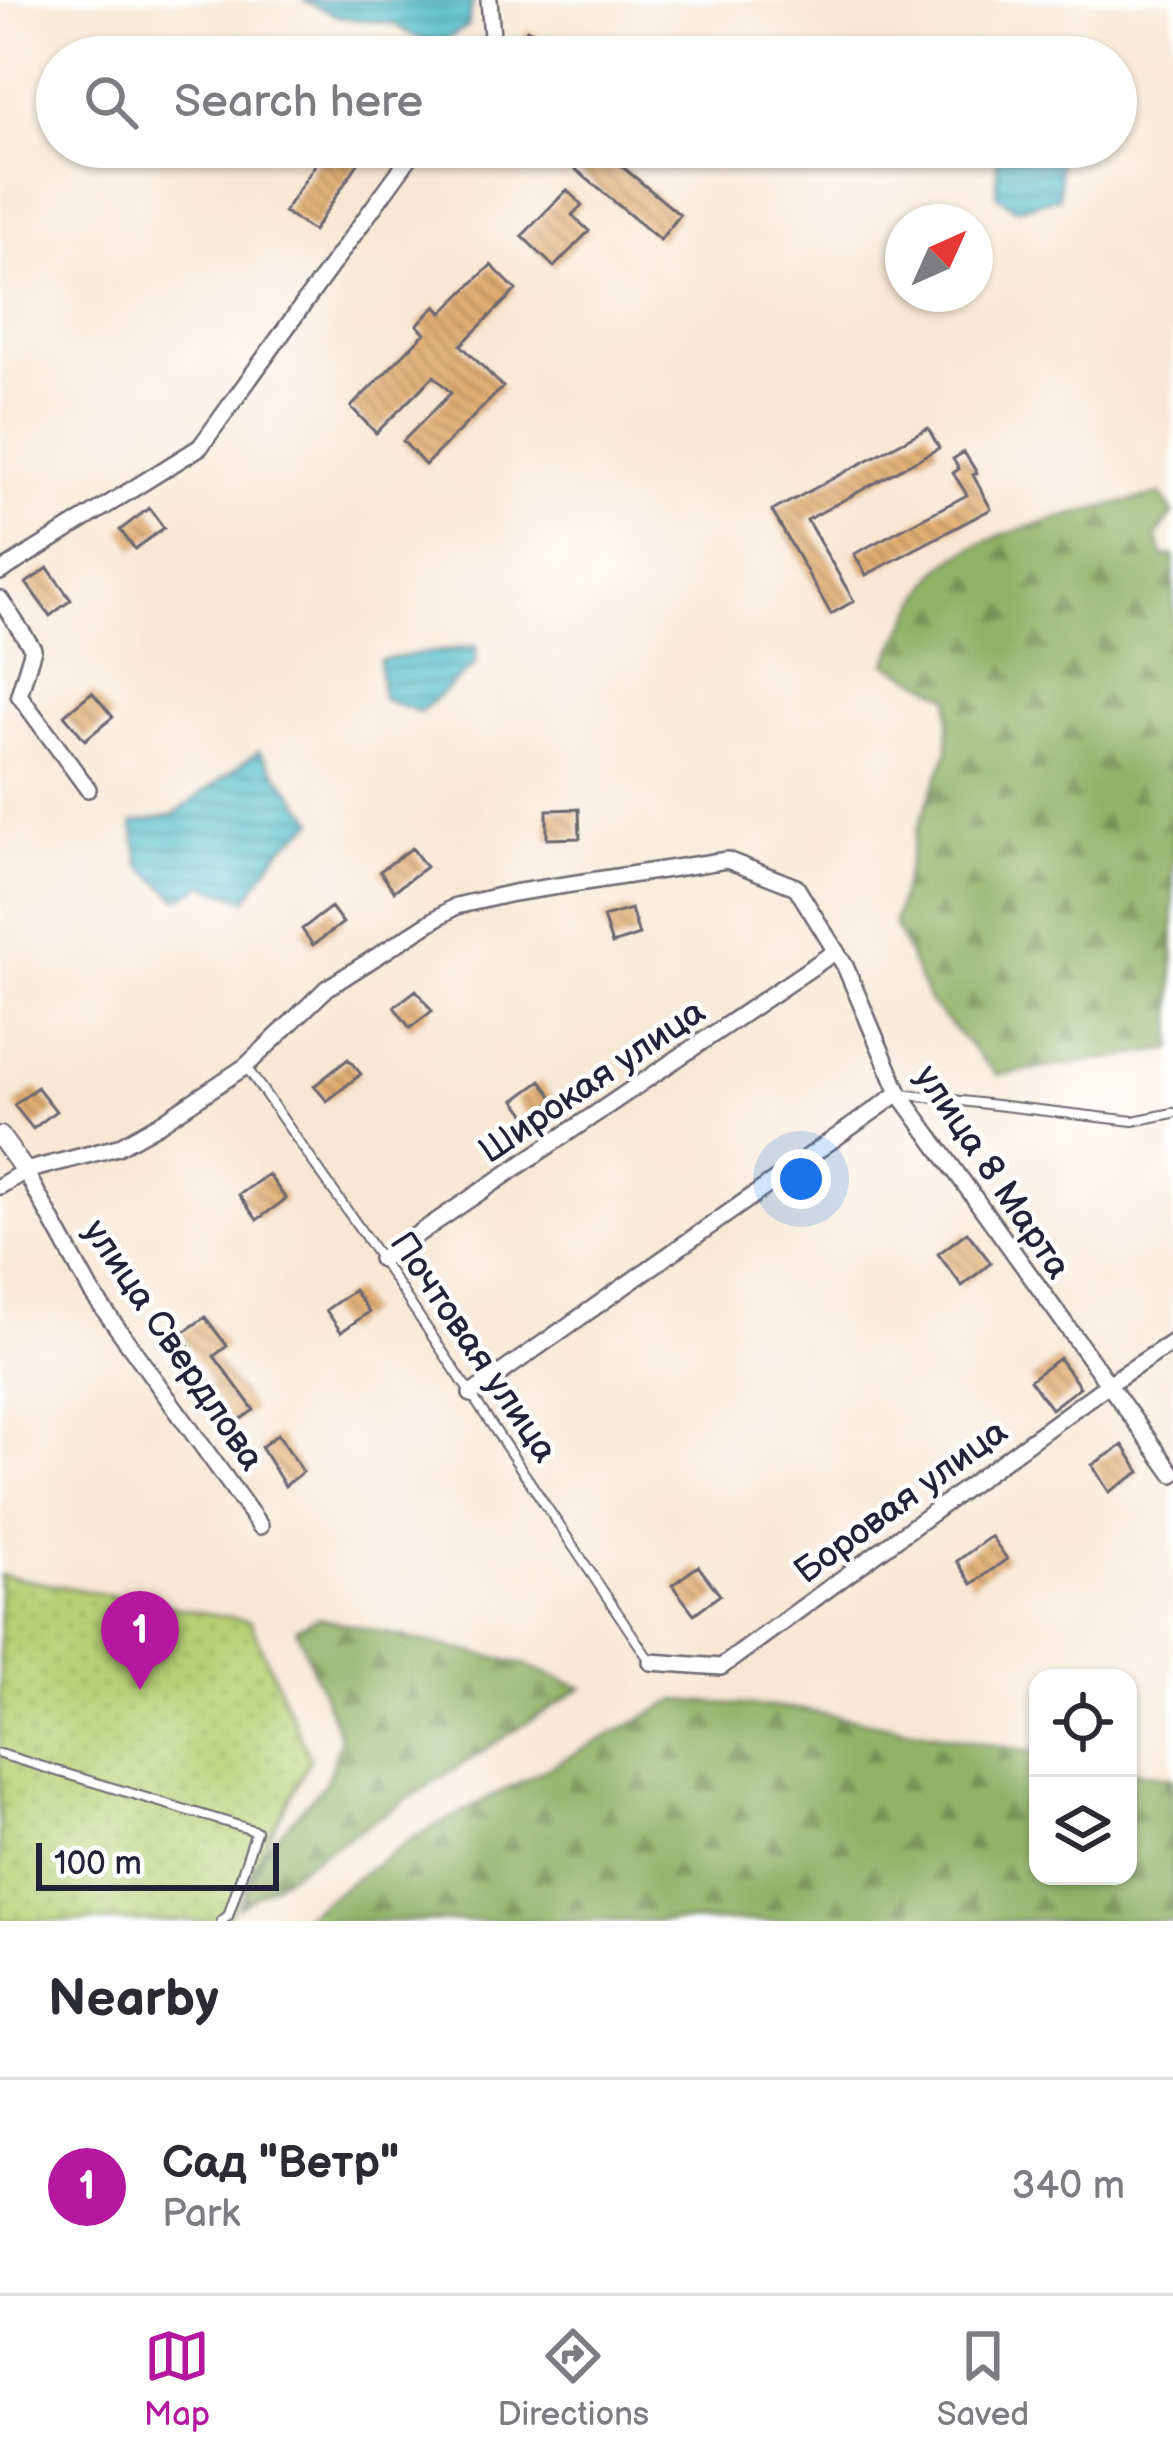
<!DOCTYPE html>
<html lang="en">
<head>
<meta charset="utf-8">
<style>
	body { margin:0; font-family:"Balsamiq Sans",sans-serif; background:#f2f2f3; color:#2b2b33 }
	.controls { position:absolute; right:36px; bottom:36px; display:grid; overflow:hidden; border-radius:24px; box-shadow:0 3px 9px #0004 }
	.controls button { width:108px; height:108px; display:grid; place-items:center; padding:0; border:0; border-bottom:3px solid #e1e1e2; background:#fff; color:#2b2b33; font:60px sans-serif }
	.compass { position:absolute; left:885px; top:204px; width:108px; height:108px; border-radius:50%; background:#fff; box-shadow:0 3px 9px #0004; rotate:45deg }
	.scale { position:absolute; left:36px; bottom:30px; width:243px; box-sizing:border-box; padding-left:12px; border:6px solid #22223b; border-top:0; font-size:33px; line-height:42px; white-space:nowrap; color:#22223b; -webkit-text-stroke:9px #fff; paint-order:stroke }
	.you { position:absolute; left:801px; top:1179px; width:42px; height:42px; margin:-30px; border:9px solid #fff; border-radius:50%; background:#1a73e8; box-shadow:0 0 0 18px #1a73e833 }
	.badge { display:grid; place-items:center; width:78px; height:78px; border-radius:50%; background:#b5179e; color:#fff; font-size:39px; font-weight:700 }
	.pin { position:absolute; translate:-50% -99px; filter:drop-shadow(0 3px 6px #0008) }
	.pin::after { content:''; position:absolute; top:63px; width:42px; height:36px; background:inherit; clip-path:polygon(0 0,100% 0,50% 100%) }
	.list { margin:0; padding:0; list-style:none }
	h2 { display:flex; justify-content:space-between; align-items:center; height:156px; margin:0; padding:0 48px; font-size:51px }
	h2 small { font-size:39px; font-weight:400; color:#7c7c81 }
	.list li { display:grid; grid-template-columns:78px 1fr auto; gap:36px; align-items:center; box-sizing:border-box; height:216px; padding:0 48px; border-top:3px solid #e1e1e2 }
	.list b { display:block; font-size:45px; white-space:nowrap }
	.list p { margin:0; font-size:39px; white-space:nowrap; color:#7c7c81 }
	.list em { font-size:39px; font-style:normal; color:#7c7c81 }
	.icon { flex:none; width:66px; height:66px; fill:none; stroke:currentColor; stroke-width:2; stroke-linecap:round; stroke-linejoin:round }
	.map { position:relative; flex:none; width:1173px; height:1921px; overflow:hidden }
	.search { position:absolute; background:#fff; box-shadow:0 3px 9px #0004; left:36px; right:36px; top:36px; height:132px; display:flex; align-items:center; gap:30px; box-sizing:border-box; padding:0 42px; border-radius:66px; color:#7c7c81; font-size:45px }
	.sheet { height:372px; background:#fff }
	nav { display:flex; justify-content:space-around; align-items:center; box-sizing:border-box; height:168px; border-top:3px solid #e1e1e2; background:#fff; font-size:33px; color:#7c7c81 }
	nav a { display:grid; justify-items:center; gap:6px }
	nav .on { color:#b5179e }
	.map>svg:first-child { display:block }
	.grass { fill:url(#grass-dots); stroke:#6c7958; stroke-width:3 }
	.forest { fill:url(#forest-firs); stroke:#5a6a50; stroke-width:3 }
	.water { fill:url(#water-rules); stroke:#366e80; stroke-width:3 }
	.building { fill:url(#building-back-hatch) }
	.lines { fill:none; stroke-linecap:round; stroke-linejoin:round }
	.service-casing { stroke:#6d6771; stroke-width:12 }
	.minor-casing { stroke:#6d6771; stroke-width:20 }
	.tertiary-casing { stroke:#6d6771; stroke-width:22 }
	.service { stroke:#fff; stroke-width:8 }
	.minor { stroke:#fff; stroke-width:15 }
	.tertiary { stroke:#fff; stroke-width:18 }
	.labels { text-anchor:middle; stroke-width:9; stroke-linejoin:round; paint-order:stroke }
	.street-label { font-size:36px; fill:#22223b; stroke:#fff }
</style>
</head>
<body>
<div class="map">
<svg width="1173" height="1921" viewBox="0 0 1173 1921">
	<defs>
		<pattern id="grass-dots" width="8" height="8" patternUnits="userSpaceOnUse" patternTransform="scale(3)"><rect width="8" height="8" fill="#b7d075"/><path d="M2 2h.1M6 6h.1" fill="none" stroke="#9db266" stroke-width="1.8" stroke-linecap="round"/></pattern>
		<pattern id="forest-firs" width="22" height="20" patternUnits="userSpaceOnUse" patternTransform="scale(3)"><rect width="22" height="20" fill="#91b266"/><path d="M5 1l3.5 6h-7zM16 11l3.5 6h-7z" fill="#769055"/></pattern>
		<pattern id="water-rules" width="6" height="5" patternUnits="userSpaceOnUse" patternTransform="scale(3)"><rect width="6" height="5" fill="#4bb9c6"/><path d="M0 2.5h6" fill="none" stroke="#3e96a2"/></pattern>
		<pattern id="building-back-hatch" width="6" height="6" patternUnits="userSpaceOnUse" patternTransform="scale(3)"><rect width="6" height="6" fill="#e0ad72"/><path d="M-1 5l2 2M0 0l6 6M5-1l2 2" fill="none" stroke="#b58c5f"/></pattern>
	</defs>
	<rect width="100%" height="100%" fill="#fff"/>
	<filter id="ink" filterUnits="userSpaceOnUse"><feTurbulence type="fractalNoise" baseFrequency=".00833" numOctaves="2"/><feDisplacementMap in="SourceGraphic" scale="24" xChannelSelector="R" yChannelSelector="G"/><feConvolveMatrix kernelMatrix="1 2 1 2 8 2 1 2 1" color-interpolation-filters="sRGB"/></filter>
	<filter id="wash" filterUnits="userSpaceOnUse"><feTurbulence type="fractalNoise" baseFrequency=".004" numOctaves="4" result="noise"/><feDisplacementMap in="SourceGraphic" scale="48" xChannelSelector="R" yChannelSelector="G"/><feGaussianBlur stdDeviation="2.7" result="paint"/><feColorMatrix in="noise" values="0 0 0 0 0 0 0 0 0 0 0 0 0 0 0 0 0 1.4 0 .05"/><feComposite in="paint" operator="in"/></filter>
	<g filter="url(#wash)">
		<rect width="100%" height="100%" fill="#f8e7d4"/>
		<path class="grass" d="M0,1575l250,46 60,138 -82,157 -8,5h-220z"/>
		<path class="forest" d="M1161,494l12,20 -17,22 8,22 9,-3v494l-176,26 -67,-72 -36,-80 23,-93 31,-80 2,-53 -64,-34c16,-29 30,-62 50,-89 31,-42 173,-67 225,-80z
			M319,1618l204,46 59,24 -343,218 25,-55 62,-69 15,-43 -45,-111z
			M677,1700l120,9 241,44v123h90v-106l45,8v143h-877l117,-83z"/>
		<path class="water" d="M303,0h170l-5,26 -34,21 -41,-23 -54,-7z
			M997,147h62v50l-43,12 -19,-14z
			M476,646v18l-56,48 -38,-13 -3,-39z
			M259,751l56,70 -35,29 -34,50 -42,-15 -26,14 -38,-33 -8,-43 41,-8z"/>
		<g id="blocks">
			<path class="building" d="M527,29l46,28h-63z
				M327,147h42l-56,84 -29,-19z
				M582,147h17l81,68 -20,25 -92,-77z
				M567,190l15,15 -10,10 17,16 -35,36 -32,-31z
				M491,265l25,25 -55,55 42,42 -78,78 -22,-24 48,-48 -17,-17 -58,57 -25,-26 74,-74 -8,-8 19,-19 6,7z
				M928,428l11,20 -132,72 47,81 -23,13 -59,-103z
				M964,452l13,21 -4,2 18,34 -125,66 -12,-21 113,-59 -14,-22 6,-4 -6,-10z
				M149,508l15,20 -29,21 -15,-19z
				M48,568l23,32 -21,16 -24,-33z
				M92,692l21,25 -28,23 -21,-25z
				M579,809l1,29 -33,1v-29z
				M412,848l14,19 -32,24 -14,-20z
				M331,907l12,16 -30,22 -11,-16z
				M631,909l8,26 -27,9 -9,-27z
				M416,990l16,21 -22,17 -16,-21z
				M348,1059l13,15 -34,27 -13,-15z
				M541,1081l14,19 -26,19 -14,-19z
				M37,1087l19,24 -23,18 -19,-24z
				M268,1174l18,25 -29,21 -18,-25z
				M967,1232l24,31 -29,23 -24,-32z
				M354,1290l15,22 -28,20 -15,-22z
				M205,1317l22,29 -13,10 40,54 -20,14 -27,-37 4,-3 -30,-50z
				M1059,1358l21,29 -29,22 -21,-29z
				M278,1434l25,38 -18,14 -24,-39z
				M1123,1445l17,27 -31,20 -17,-27z
				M991,1536l16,23 -35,25 -15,-23z
				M698,1566l22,29 -26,19 -22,-29z"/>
		</g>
	</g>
	<g filter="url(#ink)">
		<use href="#blocks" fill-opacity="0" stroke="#6d6771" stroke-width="3"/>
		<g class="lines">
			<defs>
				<path id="service" d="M247,1068l118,168 285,425
					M901,1094l232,27 40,-8
					M0,1754l256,77 -28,85 -7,5"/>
				<path id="minor" d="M487,57l6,-8 -4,-49
					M0,572l200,-125 217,-300
					M0,599l33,50 -14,46 69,94
					M25,1171l67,122 168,233
					M0,1186l25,-15 93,-24 41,-23 87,-58 81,-78 129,-82 57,-13 214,-33 69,27 49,79 54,127 274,381
					M381,1259l455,-308
					M471,1394l428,-301
					M651,1662l70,5 386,-282 66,-43"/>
				<path id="tertiary" d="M0,1136l25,35"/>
			</defs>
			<use href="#service" class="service-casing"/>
			<use href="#minor" class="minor-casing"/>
			<use href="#tertiary" class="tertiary-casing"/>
			<use href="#service" class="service"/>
			<use href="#minor" class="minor"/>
			<use href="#tertiary" class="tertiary"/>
		</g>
	</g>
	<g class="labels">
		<g class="street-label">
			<text transform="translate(591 1080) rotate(-34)" y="13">Широкая улица</text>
			<text transform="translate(994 1171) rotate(56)" y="13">улица 8 Марта</text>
			<text transform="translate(175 1344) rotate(56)" y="13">улица Свердлова</text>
			<text transform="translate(475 1346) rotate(56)" y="13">Почтовая улица</text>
			<text transform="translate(900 1500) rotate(-36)" y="13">Боровая улица</text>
		</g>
	</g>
</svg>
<div class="controls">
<button><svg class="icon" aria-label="locate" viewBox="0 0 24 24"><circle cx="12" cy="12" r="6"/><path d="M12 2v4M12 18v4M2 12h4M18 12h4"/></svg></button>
<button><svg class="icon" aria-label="layers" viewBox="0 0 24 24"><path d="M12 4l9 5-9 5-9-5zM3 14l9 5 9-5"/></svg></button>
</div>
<svg class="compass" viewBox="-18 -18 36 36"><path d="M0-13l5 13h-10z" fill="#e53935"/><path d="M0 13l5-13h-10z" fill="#7c7c81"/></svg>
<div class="scale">100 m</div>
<div class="you"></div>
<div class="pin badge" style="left:140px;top:1690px">1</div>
<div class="search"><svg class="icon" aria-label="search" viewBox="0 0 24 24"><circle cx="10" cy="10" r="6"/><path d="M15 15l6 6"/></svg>Search here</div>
</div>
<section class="sheet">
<h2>Nearby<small></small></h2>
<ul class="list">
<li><span class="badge">1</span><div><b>Сад &quot;Ветр&quot;</b><p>Park</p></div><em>340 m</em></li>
</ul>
</section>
<nav>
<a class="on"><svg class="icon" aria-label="map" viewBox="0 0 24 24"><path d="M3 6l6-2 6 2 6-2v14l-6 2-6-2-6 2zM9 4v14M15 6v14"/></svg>Map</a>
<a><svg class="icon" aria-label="directions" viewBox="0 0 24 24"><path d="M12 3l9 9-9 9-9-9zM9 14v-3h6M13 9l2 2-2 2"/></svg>Directions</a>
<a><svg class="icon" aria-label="saved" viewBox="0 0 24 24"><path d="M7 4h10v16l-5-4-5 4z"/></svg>Saved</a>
</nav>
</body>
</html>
